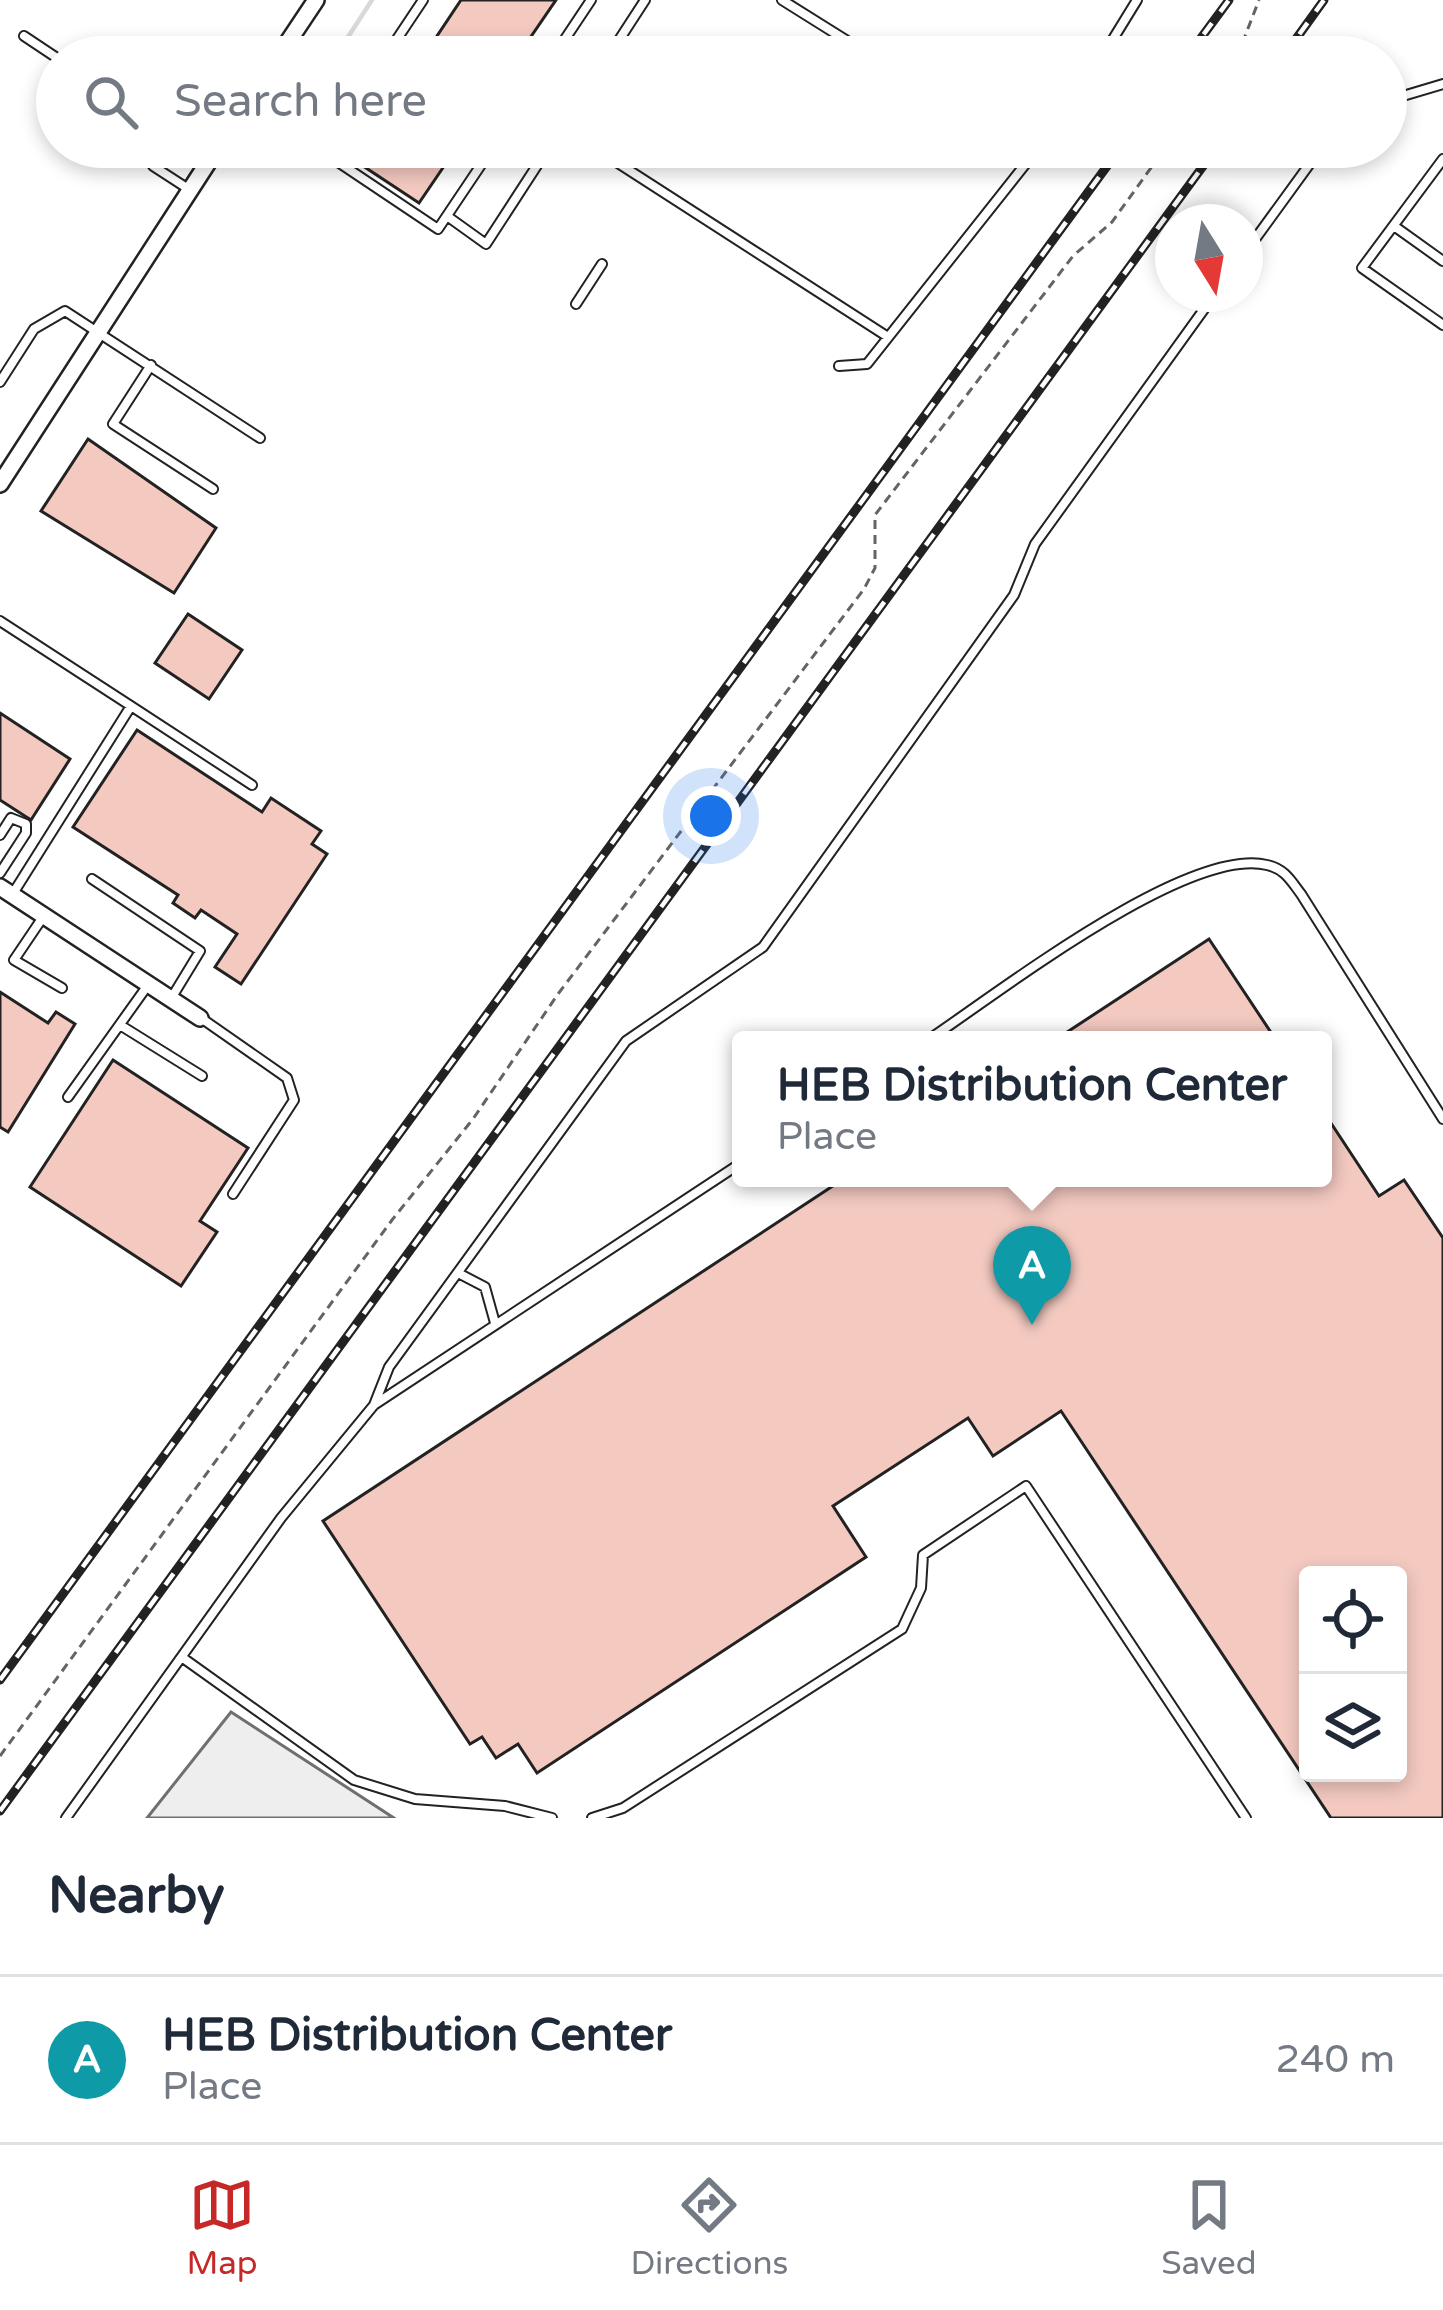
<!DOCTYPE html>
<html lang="en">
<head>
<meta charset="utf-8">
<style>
	body { margin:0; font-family:"Varela Round",sans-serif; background:#f2f2f3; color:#1f2937 }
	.controls { position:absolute; right:36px; bottom:36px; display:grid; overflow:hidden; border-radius:12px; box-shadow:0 6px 18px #0003 }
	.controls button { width:108px; height:108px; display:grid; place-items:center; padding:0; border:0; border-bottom:3px solid #e0e1e3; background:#fff; color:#1f2937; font:60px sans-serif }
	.compass { position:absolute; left:1155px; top:204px; width:108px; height:108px; border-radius:50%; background:#fff; box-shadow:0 6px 18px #0003; rotate:169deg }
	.you { position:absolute; left:711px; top:816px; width:42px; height:42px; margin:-30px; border:9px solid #fff; border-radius:50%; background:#1a73e8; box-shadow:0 0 0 18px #1a73e833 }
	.badge { display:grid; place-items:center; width:78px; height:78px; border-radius:50%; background:#c62828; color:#fff; font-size:39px; font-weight:700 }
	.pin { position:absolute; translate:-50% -99px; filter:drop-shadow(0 3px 6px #0008) }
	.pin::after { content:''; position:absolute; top:63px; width:42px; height:36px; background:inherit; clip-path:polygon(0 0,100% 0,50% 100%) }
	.popup { position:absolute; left:732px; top:1031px; width:600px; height:156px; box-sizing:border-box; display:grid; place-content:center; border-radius:12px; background:#fff; filter:drop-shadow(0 3px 9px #0005); font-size:39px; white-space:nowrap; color:#747a83 }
	.popup b { font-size:45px; color:#1f2937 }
	.popup::after { content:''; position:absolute; left:50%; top:100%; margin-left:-24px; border:24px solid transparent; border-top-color:#fff }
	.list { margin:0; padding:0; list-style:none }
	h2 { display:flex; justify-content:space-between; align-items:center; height:156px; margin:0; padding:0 48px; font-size:51px }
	h2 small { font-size:39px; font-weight:400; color:#747a83 }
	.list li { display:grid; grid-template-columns:78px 1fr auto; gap:36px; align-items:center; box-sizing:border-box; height:168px; padding:0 48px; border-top:3px solid #e0e1e3 }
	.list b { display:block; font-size:45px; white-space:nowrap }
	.list p { margin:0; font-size:39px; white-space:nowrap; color:#747a83 }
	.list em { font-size:39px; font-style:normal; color:#747a83 }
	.icon { flex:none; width:66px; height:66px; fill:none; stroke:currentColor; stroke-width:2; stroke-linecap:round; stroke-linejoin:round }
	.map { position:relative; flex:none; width:1443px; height:1818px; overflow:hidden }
	.search { position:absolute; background:#fff; box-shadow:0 6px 18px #0003; left:36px; right:36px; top:36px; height:132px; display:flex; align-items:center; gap:30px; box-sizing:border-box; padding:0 42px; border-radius:66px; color:#747a83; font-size:45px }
	.sheet { height:324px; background:#fff }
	nav { display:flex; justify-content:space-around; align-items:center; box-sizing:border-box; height:168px; border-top:3px solid #e0e1e3; background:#fff; font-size:33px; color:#747a83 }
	nav a { display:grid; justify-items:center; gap:6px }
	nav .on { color:#c62828 }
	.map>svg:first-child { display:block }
	.green { fill:#eee; stroke:#6f6f6f; stroke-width:3 }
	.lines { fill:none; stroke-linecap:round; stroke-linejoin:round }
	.stream { stroke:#d9d9d9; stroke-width:4.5 }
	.building { fill:#f3c9c0; stroke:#222; stroke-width:3; fill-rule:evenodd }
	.lane-casing { stroke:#222; stroke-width:12 }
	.street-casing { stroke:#222; stroke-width:20 }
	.path { stroke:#646464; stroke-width:3; stroke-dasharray:9 6; stroke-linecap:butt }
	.lane { stroke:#fff; stroke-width:8 }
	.street { stroke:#fff; stroke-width:15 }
	.rail-casing { stroke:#222; stroke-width:9 }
	.rail { stroke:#fff; stroke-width:4.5; stroke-dasharray:14; stroke-linecap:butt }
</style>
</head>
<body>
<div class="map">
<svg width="1443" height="1818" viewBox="0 0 1443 1818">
	<rect width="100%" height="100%" fill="#fff"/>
	<path class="green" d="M231,1712l163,106h-247z"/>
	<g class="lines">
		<path class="stream" d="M335,57l37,-57"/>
	</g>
	<path class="building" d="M461,0h95l-39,57h-94z
		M362,147h95l-38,56 -65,-43z
		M88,439l128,89 -42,65 -133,-82z
		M188,614l54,36 -33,49 -54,-36z
		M0,713l70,46 -39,61 -31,-20z
		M137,730l125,82 9,-14 50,33 -9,13 15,10 -86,130 -26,-17 22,-33 -36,-24 -6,8 -22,-15 5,-8 -105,-68z
		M1209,939l67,101h-221z
		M0,992l48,31 8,-11 19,12 -67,108 -8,-5z
		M113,1060l135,88 -48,73 17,11 -36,54 -151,-99z
		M1323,1111l56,85 25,-16 39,58v580h-112l-270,-407 -68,45 -25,-38 -135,88 33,51 -329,216 -19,-29 -22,14 -14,-21 -12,7 -147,-223 522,-343h478zM1308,1575h90v198h-90z"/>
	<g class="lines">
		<defs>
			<path id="lane" d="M782,0l91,57
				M24,36l33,22
				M385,57l38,-57
				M553,57l38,-57
				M608,57l37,-57
				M1102,57l35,-57
				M1386,101l57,-17
				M150,147l3,19 37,24
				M326,147l-3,5 115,77 55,-82
				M593,147l295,190
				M1001,147l11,8 19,1
				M1443,159l-81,109 81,57
				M447,216l39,28 63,-97
				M1394,226l49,35
				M1245,253l77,-106
				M576,304l26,-40
				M151,365l-38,59 100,65
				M839,366l28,-2 172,-217
				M0,382l34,-53 31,-18 195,127
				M0,621l131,85 -119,189
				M131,706l121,79
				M0,835l11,-17 15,6v9l-26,40
				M92,879l108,72 -28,46
				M43,917l-29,43 48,28
				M201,1018l86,60 7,22 -61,94
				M120,1025l82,51
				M928,1040c69,-46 259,-194 339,-175 18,4 24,16 34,29l142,225
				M68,1097l80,-112
				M458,1273l27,14 10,36
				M374,1405l15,-38 237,-326 137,-94 251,-352 21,-51 180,-250
				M183,1658l171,122 61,19 90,7 47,12
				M66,1818l215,-300 93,-113 367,-242
				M592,1818l31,-10 279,-179 19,-41 2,-33 103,-69 220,332"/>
			<path id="street" d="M278,57l38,-57
				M0,484l218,-337
				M0,887l200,131"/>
		</defs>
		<use href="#lane" class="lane-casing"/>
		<use href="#street" class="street-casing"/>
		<path class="path" d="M1237,57l22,-57
			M0,1756l392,-536 81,-101 85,-125 306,-405 11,-21v-53l198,-259 39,-34 54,-75"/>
		<use href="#lane" class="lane"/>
		<use href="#street" class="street"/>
		<defs>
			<path id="rail" d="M1187,57l42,-57
				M1283,57l41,-57
				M0,1680l1121,-1533
				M0,1811l1217,-1664"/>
		</defs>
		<use href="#rail" class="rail-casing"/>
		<use href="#rail" class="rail"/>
	</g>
</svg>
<div class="controls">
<button><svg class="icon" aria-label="locate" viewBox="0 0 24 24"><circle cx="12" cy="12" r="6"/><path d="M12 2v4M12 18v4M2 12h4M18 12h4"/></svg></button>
<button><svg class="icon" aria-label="layers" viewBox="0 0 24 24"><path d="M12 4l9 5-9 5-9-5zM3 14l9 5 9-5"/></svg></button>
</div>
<svg class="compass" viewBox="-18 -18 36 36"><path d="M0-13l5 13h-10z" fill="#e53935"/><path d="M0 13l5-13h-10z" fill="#747a83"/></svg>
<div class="you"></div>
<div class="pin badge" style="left:1032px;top:1325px;background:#0f9aa8">A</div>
<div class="popup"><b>HEB Distribution Center</b>Place</div>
<div class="search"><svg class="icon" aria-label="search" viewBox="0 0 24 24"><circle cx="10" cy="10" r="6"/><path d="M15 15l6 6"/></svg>Search here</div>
</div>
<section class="sheet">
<h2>Nearby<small></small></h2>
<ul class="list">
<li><span class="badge" style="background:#0f9aa8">A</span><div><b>HEB Distribution Center</b><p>Place</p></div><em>240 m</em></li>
</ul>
</section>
<nav>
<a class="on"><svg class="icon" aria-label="map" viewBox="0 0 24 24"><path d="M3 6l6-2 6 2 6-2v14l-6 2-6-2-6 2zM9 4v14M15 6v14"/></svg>Map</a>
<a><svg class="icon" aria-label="directions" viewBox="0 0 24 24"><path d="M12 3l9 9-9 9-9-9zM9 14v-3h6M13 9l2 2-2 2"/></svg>Directions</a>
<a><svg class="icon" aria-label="saved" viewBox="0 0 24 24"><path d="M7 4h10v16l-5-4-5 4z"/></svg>Saved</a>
</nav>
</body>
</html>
